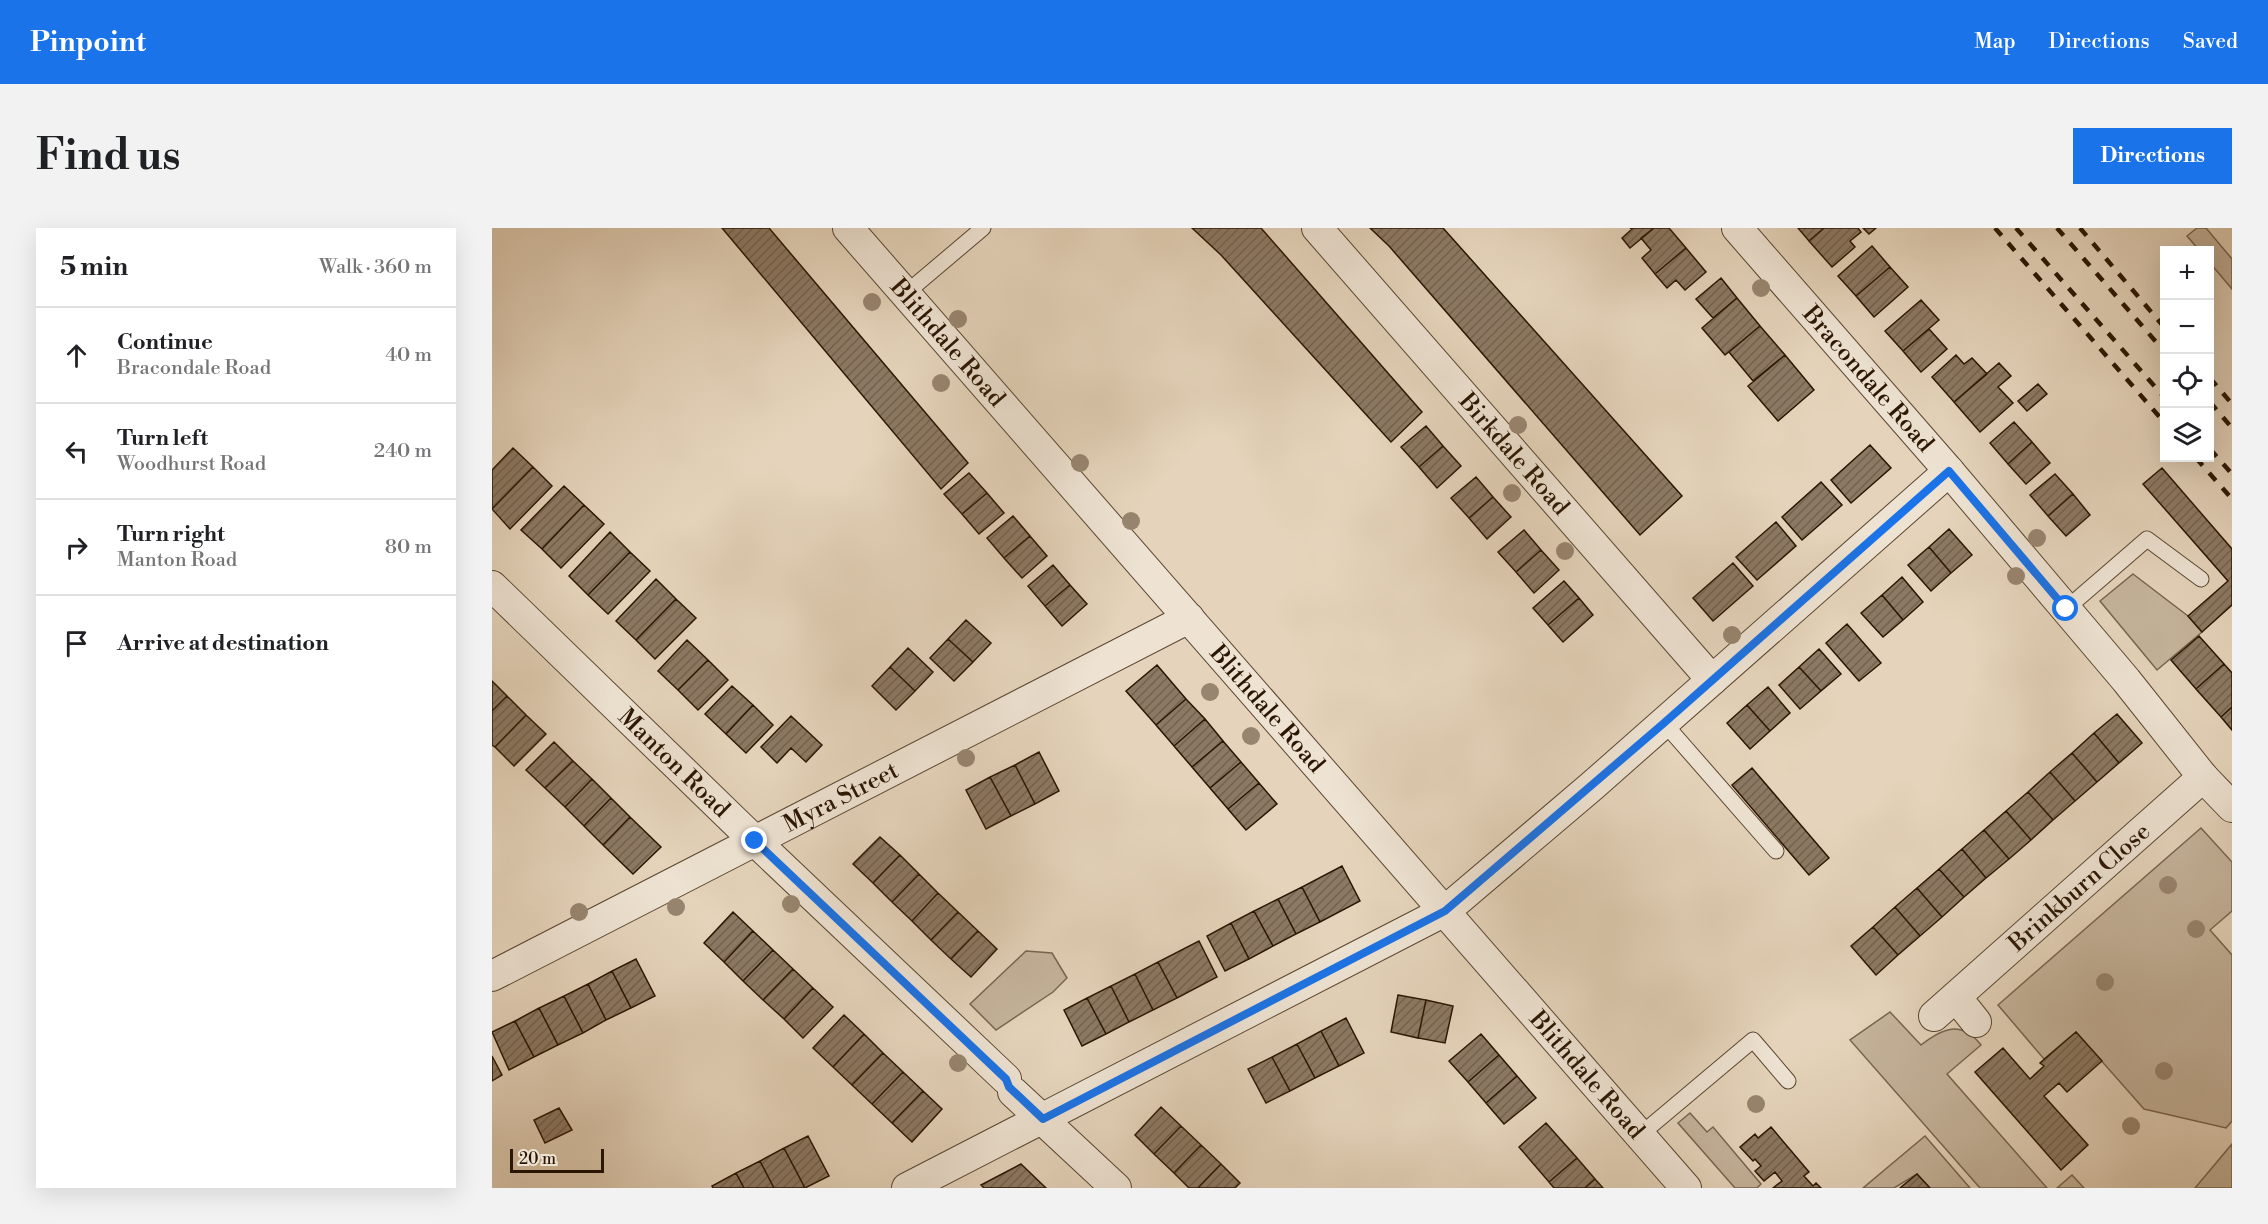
<!DOCTYPE html>
<html lang="en">
<head>
<meta charset="utf-8">
<style>
	body { margin:0; font-family:"Libre Bodoni",serif; background:#f2f2f2; color:#202124 }
	.controls { position:absolute; right:18px; top:18px; display:grid; overflow:hidden; border-radius:0px; box-shadow:0 6px 24px #0002 }
	.controls button { width:54px; height:54px; display:grid; place-items:center; padding:0; border:0; border-bottom:2px solid #e0e0e0; background:#fff; color:#202124; font:30px sans-serif }
	.scale { position:absolute; left:18px; bottom:15px; width:94px; box-sizing:border-box; padding-left:6px; border:3px solid #2b1603; border-top:0; font-size:16px; line-height:21px; white-space:nowrap; color:#2b1603; -webkit-text-stroke:4px #eee3d3; paint-order:stroke }
	.stop { position:absolute; width:18px; height:18px; margin:-14px; border:4px solid #1a73e8; border-radius:50%; background:#fff }
	.stop.end { background:#1a73e8; border-color:#fff; box-shadow:0 2px 6px #0008 }
	.list { margin:0; padding:0; list-style:none }
	h2 { display:flex; justify-content:space-between; align-items:center; height:78px; margin:0; padding:0 24px; font-size:26px }
	h2 small { font-size:20px; font-weight:400; color:#757577 }
	.list li { display:grid; grid-template-columns:39px 1fr auto; gap:18px; align-items:center; box-sizing:border-box; height:96px; padding:0 24px; border-top:2px solid #e0e0e0 }
	.list b { display:block; font-size:22px; white-space:nowrap }
	.list p { margin:0; font-size:20px; white-space:nowrap; color:#757577 }
	.list em { font-size:20px; font-style:normal; color:#757577 }
	.icon { flex:none; width:33px; height:33px; fill:none; stroke:currentColor; stroke-width:2; stroke-linecap:round; stroke-linejoin:round }
	.map { position:relative; flex:none; width:1740px; height:960px; overflow:hidden; border-radius:0px }
	header { display:flex; align-items:center; gap:36px; box-sizing:border-box; height:84px; padding:0 30px; background:#1a73e8; color:#fff }
	header strong { font-size:28px }
	nav { display:flex; gap:33px; margin-inline-start:auto; font-size:21px }
	.intro { display:flex; align-items:center; justify-content:space-between; box-sizing:border-box; height:144px; padding:0 36px }
	h1 { margin:0; font-size:42px }
	.button { padding:15px 27px; border-radius:0px; background:#1a73e8; color:#fff; font-size:21px; font-weight:700 }
	main { display:flex; gap:36px; padding:0 36px }
	aside { flex:1; background:#fff; border-radius:0px; box-shadow:0 6px 24px #0002 }
	.map>svg:first-child { display:block }
	.grass { fill:#c5b49c; stroke:#786550; stroke-width:1.5 }
	.building { fill:url(#building-hatch); stroke:#2b1603; stroke-width:1.5 }
	.lines { fill:none; stroke-linecap:round; stroke-linejoin:round }
	.lane-casing { stroke:#5a4631; stroke-width:17 }
	.street-casing { stroke:#5a4631; stroke-width:32 }
	.lane { stroke:#eee3d3; stroke-width:15 }
	.street { stroke:#eee3d3; stroke-width:30 }
	.rail { stroke:#2b1603; stroke-width:4.5; stroke-dasharray:10 10; stroke-linecap:butt }
	.tree { fill:#98856f }
	.route { stroke:#1a73e8; stroke-width:8 }
	.labels { text-anchor:middle; stroke-width:4.5; stroke-linejoin:round; paint-order:stroke }
	.street-label { font-size:24px; fill:#2b1603; stroke:#eee3d3 }
</style>
</head>
<body>
<header>
<strong>Pinpoint</strong>
<nav><a>Map</a><a>Directions</a><a>Saved</a></nav>
</header>
<div class="intro"><h1>Find us</h1><a class="button">Directions</a></div>
<main>
<aside>
<h2>5 min<small>Walk · 360 m</small></h2>
<ul class="list">
<li><svg class="icon" aria-label="ahead" viewBox="0 0 24 24"><path d="M12 20V5M6 11l6-6 6 6"/></svg><div><b>Continue</b><p>Bracondale Road</p></div><em>40 m</em></li>
<li><svg class="icon" aria-label="left" viewBox="0 0 24 24"><path d="M17 20v-9H6M10 6l-5 5 5 5"/></svg><div><b>Turn left</b><p>Woodhurst Road</p></div><em>240 m</em></li>
<li><svg class="icon" aria-label="right" viewBox="0 0 24 24"><path d="M7 20v-9h11M14 6l5 5-5 5"/></svg><div><b>Turn right</b><p>Manton Road</p></div><em>80 m</em></li>
<li><svg class="icon" aria-label="arrive" viewBox="0 0 24 24"><path d="M6 21V4h12l-3 4 3 4H6"/></svg><div><b>Arrive at destination</b></div></li>
</ul>
</aside>
<div class="map">
<svg width="1740" height="960" viewBox="0 0 1740 960">
	<defs>
		<pattern id="building-hatch" width="6" height="6" patternUnits="userSpaceOnUse" patternTransform="scale(1.5)"><rect width="6" height="6" fill="#8c7963"/><path d="M-1 1l2-2M0 6l6-6M5 7l2-2" fill="none" stroke="#73624f"/></pattern>
	</defs>
	<rect width="100%" height="100%" fill="#e5d4bb"/>
	<filter id="stains"><feTurbulence type="fractalNoise" baseFrequency=".00333" numOctaves="4"/><feColorMatrix values="0 0 0 0 .2 0 0 0 0 .09 0 0 0 0 .02 0 0 0 .5 -.17"/></filter>
	<radialGradient id="worn" r=".72"><stop offset=".6" stop-color="#630" stop-opacity="0"/><stop offset="1" stop-color="#630" stop-opacity=".3"/></radialGradient>
	<path class="grass" d="M1705,0h9l26,31v30l-22,-26v-13h-11l-12,-14z
		M1641,346l55,42 14,16 -45,38 -57,-69z
		M1709,600l31,34v49l-22,19 22,25v166l-6,7 -82,-19 -68,-77 -32,27 -46,-54z
		M534,723l26,2 15,25 -14,14 -57,38 -26,-26z
		M1398,784l31,33c22,-17 40,-25 60,0l-34,29 100,114h-67l-130,-148z
		M1198,885l17,19 6,-5 48,57 -4,4h-22l-57,-65z
		M1433,908l45,52h-40l-13,-14 -23,14h-31z
		M1740,916v44h-37z
		M1580,947l12,13h-27z"/>
	<path class="building" d="M230,0h47l199,235 -27,26z
		M700,0h69l161,184 -31,30 -170,-187z
		M878,0h73l239,268 -42,39 -251,-289z
		M1138,0h24l-24,20 -8,-10 10,-9z
		M1162,0h15l17,20 -31,26 -13,-16 9,-8 -10,-12z
		M1306,0h26l-15,13z
		M1332,0h34l3,4 -11,9 5,6 -23,20 -23,-26z
		M1371,0h13l-7,6z
		M1380,18l18,21 -34,29 -18,-20z
		M1194,20l20,24 -21,18 -9,-10 -9,8 -12,-14z
		M1398,39l18,20 -34,30 -18,-21z
		M1229,50l16,20 -24,20 -17,-19z
		M1245,70l23,28 -35,29 -23,-27z
		M1429,72l18,20 -36,31 -18,-20z
		M1268,98l25,29 -32,26 -24,-29z
		M1437,101l18,20 -26,23 -18,-21z
		M1293,127l29,35 -36,31 -30,-35z
		M1464,127l8,9 8,-6 15,16 -33,28 -22,-25z
		M1507,135l12,13 -13,11 15,16 -33,29 -26,-30z
		M1546,156l9,10 -20,17 -9,-10z
		M1522,194l18,20 -24,22 -18,-21z
		M934,198l17,20 -24,21 -18,-20z
		M1540,214l18,21 -24,21 -18,-20z
		M1378,217l21,23 -40,35 -20,-23z
		M951,218l18,20 -24,22 -18,-21z
		M21,220l20,19 -41,42v-39z
		M41,239l19,19 -42,43 -18,-20z
		M1670,240l70,81v56l-30,27 -14,-16 40,-35 -85,-97z
		M477,245l18,20 -25,21 -18,-20z
		M1563,246l18,20 -25,22 -18,-21z
		M984,249l17,20 -24,21 -18,-20z
		M1329,254l21,23 -40,35 -20,-23z
		M72,258l20,19 -42,44 -21,-19z
		M495,265l17,20 -25,21 -17,-20z
		M1581,266l17,21 -24,21 -18,-20z
		M1001,269l18,20 -24,22 -18,-21z
		M92,277l20,19 -43,44 -19,-19z
		M521,288l17,20 -26,22 -17,-20z
		M1284,294l20,24 -39,34 -21,-23z
		M1457,301l23,26 -21,18 -22,-26z
		M1032,302l17,20 -25,22 -18,-20z
		M118,304l20,20 -42,43 -19,-19z
		M538,308l17,20 -25,22 -18,-20z
		M1437,319l22,26 -20,18 -23,-26z
		M1049,322l18,20 -25,23 -18,-21z
		M138,324l20,19 -42,43 -20,-19z
		M1241,335l20,23 -40,35 -20,-23z
		M561,337l17,20 -25,21 -17,-20z
		M1410,349l21,25 -20,18 -21,-25z
		M164,351l20,20 -40,41 -20,-19z
		M1072,353l15,17 -31,27 -15,-17z
		M578,357l17,19 -25,22 -17,-20z
		M1390,367l21,25 -20,17 -22,-24z
		M1087,370l14,17 -30,27 -15,-17z
		M184,371l20,19 -41,41 -19,-19z
		M474,392l25,23 -18,19 -25,-23z
		M1355,396l34,39 -22,18 -33,-38z
		M1707,408l25,28 -28,25 -25,-29z
		M456,411l25,23 -19,19 -24,-23z
		M195,412l21,20 -30,30 -20,-19z
		M416,420l25,24 -18,19 -25,-24z
		M1327,421l22,25 -20,17 -22,-24z
		M216,432l20,20 -30,30 -20,-20z
		M1732,436l8,9v34l-11,10 -25,-28z
		M665,437l29,34 -30,26 -30,-34z
		M398,439l25,24 -19,19 -24,-24z
		M1307,439l22,24 -21,18 -21,-24z
		M0,453l15,15 -15,15z
		M240,458l21,19 -27,29 -21,-20z
		M1276,459l22,26 -20,18 -23,-26z
		M15,468l19,19 -31,32 -3,-2v-34z
		M694,471l19,20 -31,27 -18,-21z
		M261,477l20,20 -27,28 -20,-19z
		M1255,477l23,26 -20,18 -23,-26z
		M1740,479v23l-11,-13z
		M1625,486l25,29 -23,20 -25,-30z
		M34,487l20,19 -32,32 -19,-19z
		M299,488l31,29 -16,17 -15,-14 -14,15 -16,-16z
		M713,491l18,22 -31,26 -18,-21z
		M1602,505l25,30 -22,19 -25,-29z
		M731,513l18,21 -31,26 -18,-21z
		M62,514l19,19 -28,27 -19,-18z
		M547,524l20,39 -24,13 -20,-39z
		M1580,525l25,29 -22,19 -25,-29z
		M81,533l19,18 -27,28 -20,-19z
		M749,534l18,21 -31,26 -18,-21z
		M523,537l20,39 -24,12 -21,-39z
		M1260,540l77,90 -20,17 -77,-90z
		M1558,544l25,29 -22,19 -25,-28z
		M498,549l21,39 -25,13 -20,-39z
		M100,551l19,19 -27,28 -19,-19z
		M767,555l18,21 -31,26 -18,-21z
		M1536,564l25,28 -22,20 -25,-29z
		M119,570l19,19 -27,28 -19,-19z
		M1514,583l25,29 -22,19 -25,-29z
		M138,589l31,30 -28,27 -30,-29z
		M1492,602l25,29 -23,19 -24,-29z
		M388,609l20,18 -27,28 -20,-19z
		M1470,621l24,29 -22,19 -25,-28z
		M408,627l19,19 -27,28 -19,-19z
		M850,638l18,35 -40,21 -18,-35z
		M1447,641l25,28 -22,20 -25,-29z
		M427,646l19,19 -26,28 -20,-19z
		M810,659l18,35 -24,12 -18,-35z
		M1425,660l25,29 -22,19 -25,-29z
		M446,665l20,19 -27,28 -19,-19z
		M786,671l18,35 -23,12 -19,-35z
		M1403,679l25,29 -22,19 -25,-28z
		M762,683l19,35 -24,13 -18,-36z
		M241,684l20,19 -29,31 -20,-19z
		M466,684l20,19 -27,28 -20,-19z
		M739,695l18,36 -24,12 -18,-35z
		M1381,699l25,28 -22,20 -25,-29z
		M261,703l20,19 -30,31 -19,-19z
		M486,703l19,18 -26,28 -20,-18z
		M707,713l18,36 -40,21 -19,-36z
		M281,722l20,19 -30,31 -20,-19z
		M144,731l19,37 -24,12 -19,-37z
		M666,734l19,36 -24,12 -18,-36z
		M301,741l20,19 -29,31 -21,-19z
		M120,743l19,37 -25,12 -18,-36z
		M643,746l18,36 -24,12 -18,-36z
		M96,756l18,36 -23,13 -19,-37z
		M619,758l18,36 -23,12 -19,-36z
		M321,760l20,19 -30,31 -19,-19z
		M906,767l28,5 -8,38 -27,-6z
		M72,768l19,37 -25,12 -19,-37z
		M595,770l19,36 -24,12 -18,-36z
		M934,772l27,6 -8,37 -27,-5z
		M47,780l19,37 -24,12 -19,-36z
		M352,787l20,19 -31,33 -20,-19z
		M854,790l18,35 -25,13 -18,-35z
		M23,793l19,36 -25,13 -17,-38z
		M829,803l18,35 -24,12 -18,-34z
		M1584,804l26,29 -35,31 -8,-9 -15,13 44,49 -27,25 -86,-98 28,-24 27,31 14,-13 -4,-3z
		M372,806l19,19 -31,32 -19,-18z
		M989,806l18,21 -31,27 -19,-21z
		M805,816l18,34 -25,13 -18,-34z
		M391,825l20,19 -31,32 -20,-19z
		M1007,827l18,21 -31,27 -18,-21z
		M0,828l10,19 -10,6z
		M780,829l18,34 -24,12 -18,-34z
		M411,844l20,19 -31,32 -20,-19z
		M1025,848l19,22 -32,26 -18,-21z
		M431,863l19,18 -30,33 -20,-19z
		M669,879l20,19 -27,28 -19,-19z
		M67,880l13,22 -27,13 -11,-23z
		M1054,895l31,35 -28,24 -30,-35z
		M689,898l20,19 -27,28 -20,-19z
		M1279,899l38,45 -5,4 9,10 3,-3 5,5h-48l9,-7 -7,-9 -11,9 -9,-10 6,-5 -6,-7 -2,2 -13,-14 15,-13 3,4z
		M316,908l21,40 -24,12 -21,-40z
		M709,917l20,19 -23,24h-9l-15,-15z
		M292,920l21,40h-31l-14,-27z
		M1085,930l18,21 -10,9h-31l-5,-6z
		M268,933l14,27h-30l-8,-15z
		M529,936l25,24h-62l-3,-3z
		M729,936l19,19 -5,5h-37z
		M244,945l8,15h-31l-1,-2z
		M1425,946l13,14h-30z
		M1103,951l8,9h-18z"/>
	<g class="lines">
		<defs>
			<path id="lane" d="M413,66l78,-66
				M1574,381l81,-70 54,40
				M1172,495l112,128
				M1148,907l113,-95 35,41"/>
			<g id="street">
				<path id="s1" d="M356,0l838,960"/>
				<path id="s2" d="M825,0l395,452"/>
				<path id="s3" d="M1245,0l212,243 177,209 77,97 29,30"/>
				<path id="s4" d="M0,358l263,255 251,238"/>
				<path id="s5" d="M0,748l697,-358"/>
				<path d="M1464,769l20,25"/>
				<path id="s6" d="M1442,788l269,-239"/>
				<path d="M521,864l103,96"/>
				<path d="M415,960l538,-277 147,-125 357,-315"/>
			</g>
		</defs>
		<use href="#lane" class="lane-casing"/>
		<use href="#street" class="street-casing"/>
		<use href="#lane" class="lane"/>
		<use href="#street" class="street"/>
		<path class="rail" d="M1503,0l169,194
			M1524,0l148,169
			M1565,0l107,123
			M1588,0l84,99
			M1718,150l22,26
			M1718,174l22,26
			M1718,221l22,25
			M1704,230l36,41"/>
	</g>
	<g class="tree">
		<circle cx="1269" cy="60" r="9"/>
		<circle cx="380" cy="74" r="9"/>
		<circle cx="466" cy="91" r="9"/>
		<circle cx="449" cy="155" r="9"/>
		<circle cx="1026" cy="197" r="9"/>
		<circle cx="588" cy="235" r="9"/>
		<circle cx="1020" cy="265" r="9"/>
		<circle cx="639" cy="293" r="9"/>
		<circle cx="1545" cy="310" r="9"/>
		<circle cx="1073" cy="323" r="9"/>
		<circle cx="1524" cy="348" r="9"/>
		<circle cx="1240" cy="407" r="9"/>
		<circle cx="718" cy="464" r="9"/>
		<circle cx="759" cy="508" r="9"/>
		<circle cx="474" cy="530" r="9"/>
		<circle cx="1676" cy="657" r="9"/>
		<circle cx="299" cy="676" r="9"/>
		<circle cx="184" cy="679" r="9"/>
		<circle cx="87" cy="684" r="9"/>
		<circle cx="1704" cy="701" r="9"/>
		<circle cx="1613" cy="754" r="9"/>
		<circle cx="466" cy="835" r="9"/>
		<circle cx="1672" cy="843" r="9"/>
		<circle cx="1264" cy="876" r="9"/>
		<circle cx="1639" cy="898" r="9"/>
	</g>
	<g class="lines">
		<path class="route" d="M263,613l251,238 3,8 34,32 402,-208 219,-188 285,-252 117,138"/>
	</g>
	<g class="labels">
		<g class="street-label">
			<text dy="8" stroke="none"><textPath href="#s1" startOffset="152">Blithdale Road</textPath></text>
			<text dy="8" stroke="none"><textPath href="#s3" startOffset="200">Bracondale Road</textPath></text>
			<text dy="8" stroke="none"><textPath href="#s2" startOffset="300">Birkdale Road</textPath></text>
			<text dy="8" stroke="none"><textPath href="#s1" startOffset="638">Blithdale Road</textPath></text>
			<text dy="8" stroke="none"><textPath href="#s4" startOffset="254">Manton Road</textPath></text>
			<text dy="8" stroke="none"><textPath href="#s5" startOffset="392">Myra Street</textPath></text>
			<text dy="8" stroke="none"><textPath href="#s6" startOffset="194">Brinkburn Close</textPath></text>
			<text dy="8" stroke="none"><textPath href="#s1" startOffset="1124">Blithdale Road</textPath></text>
		</g>
	</g>
	<rect width="100%" height="100%" filter="url(#stains)"/>
	<rect width="100%" height="100%" fill="url(#worn)"/>
</svg>
<div class="controls">
<button>+</button>
<button>−</button>
<button><svg class="icon" aria-label="locate" viewBox="0 0 24 24"><circle cx="12" cy="12" r="6"/><path d="M12 2v4M12 18v4M2 12h4M18 12h4"/></svg></button>
<button><svg class="icon" aria-label="layers" viewBox="0 0 24 24"><path d="M12 4l9 5-9 5-9-5zM3 14l9 5 9-5"/></svg></button>
</div>
<div class="scale">20 m</div>
<div class="stop" style="left:1574px;top:381px"></div>
<div class="stop end" style="left:263px;top:613px"></div>
</div>
</main>
</body>
</html>
